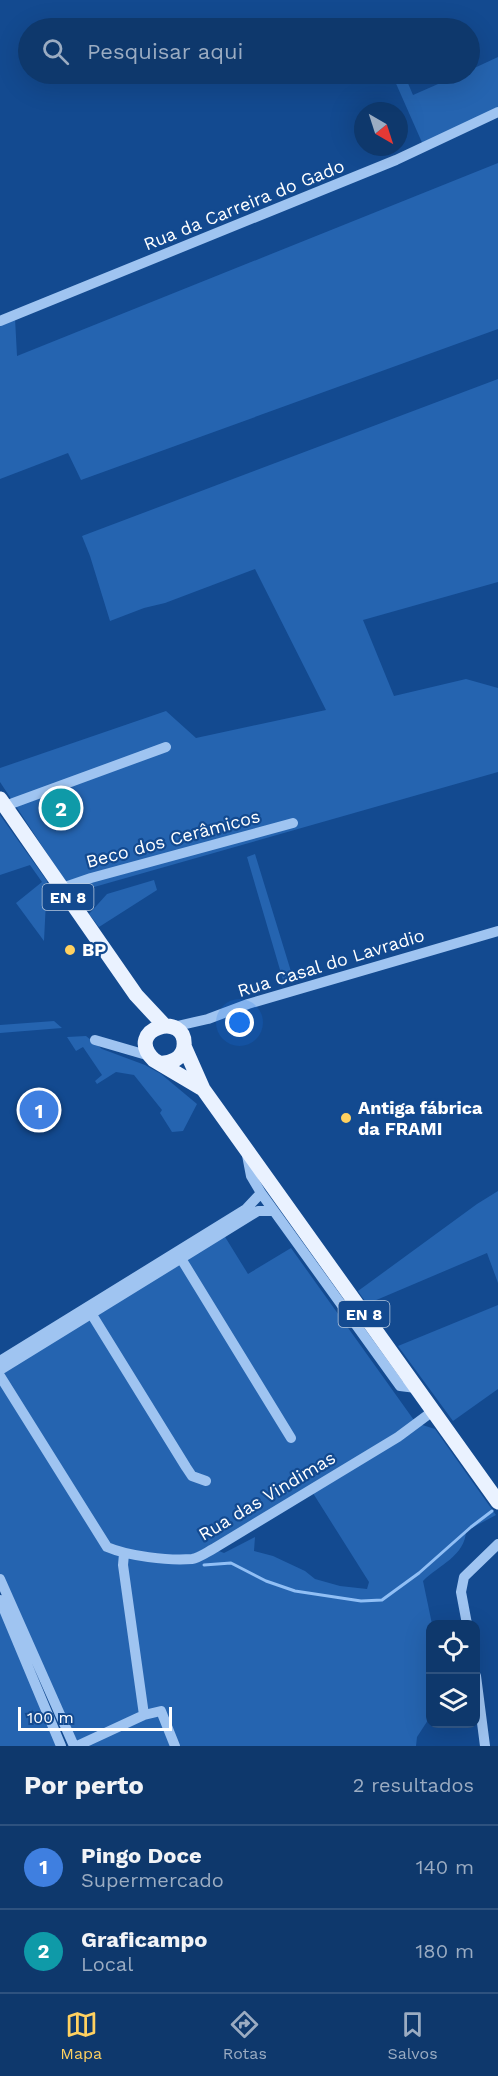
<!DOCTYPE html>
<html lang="pt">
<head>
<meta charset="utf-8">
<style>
	body { margin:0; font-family:"Work Sans",sans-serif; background:#1c4374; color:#f1f3f6 }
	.controls { position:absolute; right:18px; bottom:18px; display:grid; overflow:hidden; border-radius:12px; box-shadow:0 6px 24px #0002 }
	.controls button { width:54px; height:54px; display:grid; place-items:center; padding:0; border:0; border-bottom:2px solid #2e527f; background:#0e386c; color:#f1f3f6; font:30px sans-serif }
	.compass { position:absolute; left:354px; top:102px; width:54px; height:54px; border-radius:50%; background:#0e386c; box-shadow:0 6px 24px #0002; rotate:141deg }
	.scale { position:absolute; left:18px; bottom:15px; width:154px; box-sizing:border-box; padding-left:6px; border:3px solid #fff; border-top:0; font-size:16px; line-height:21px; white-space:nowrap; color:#fff; -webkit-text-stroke:4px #134a90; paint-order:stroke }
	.you { position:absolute; left:240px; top:1023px; width:21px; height:21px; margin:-15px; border:4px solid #fff; border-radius:50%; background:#1a73e8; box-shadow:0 0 0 9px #1a73e833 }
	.badge { display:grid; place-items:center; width:39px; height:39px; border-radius:50%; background:#ffd160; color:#fff; font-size:20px; font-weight:700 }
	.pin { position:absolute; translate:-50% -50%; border:3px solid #fff; box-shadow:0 2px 6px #0006 }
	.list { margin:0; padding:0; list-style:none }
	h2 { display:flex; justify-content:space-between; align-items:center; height:78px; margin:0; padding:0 24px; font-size:26px }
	h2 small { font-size:20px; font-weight:400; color:#9bacc2 }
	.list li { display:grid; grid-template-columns:39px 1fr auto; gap:18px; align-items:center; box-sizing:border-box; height:84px; padding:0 24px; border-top:2px solid #2e527f }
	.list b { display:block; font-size:22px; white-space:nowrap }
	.list p { margin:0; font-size:20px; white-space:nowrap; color:#9bacc2 }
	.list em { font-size:20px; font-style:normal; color:#9bacc2 }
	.icon { flex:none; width:33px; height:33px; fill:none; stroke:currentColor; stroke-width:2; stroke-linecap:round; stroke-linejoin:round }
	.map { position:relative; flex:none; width:498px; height:1746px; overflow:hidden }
	.search { position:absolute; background:#0e386c; box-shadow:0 6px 24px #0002; left:18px; right:18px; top:18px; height:66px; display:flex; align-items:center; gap:15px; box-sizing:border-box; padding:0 21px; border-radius:33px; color:#9bacc2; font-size:22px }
	.sheet { height:246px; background:#0e386c }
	nav { display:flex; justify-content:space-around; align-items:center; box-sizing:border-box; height:84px; border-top:2px solid #2e527f; background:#0e386c; font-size:16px; color:#9bacc2 }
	nav a { display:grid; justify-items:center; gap:3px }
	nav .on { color:#ffd160 }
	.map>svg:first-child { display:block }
	.green { fill:#2564b0; fill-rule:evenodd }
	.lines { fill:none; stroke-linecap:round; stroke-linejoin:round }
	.stream { stroke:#91bff5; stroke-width:3 }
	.minor { stroke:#9fc4f1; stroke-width:10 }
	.major { stroke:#eaf2ff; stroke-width:15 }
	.poi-dot { fill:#ffd160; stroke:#134a90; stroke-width:2 }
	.labels { text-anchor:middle; stroke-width:4.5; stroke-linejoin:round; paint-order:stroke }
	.shield { fill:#134a90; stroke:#b8c9de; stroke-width:1.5 }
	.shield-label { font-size:16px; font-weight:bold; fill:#fff }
	.street-label { font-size:18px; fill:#fff; stroke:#134a90 }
	.poi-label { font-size:18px; font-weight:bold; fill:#fff; stroke:#134a90; text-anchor:start }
</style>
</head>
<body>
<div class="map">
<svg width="498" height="1746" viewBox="0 0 498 1746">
	<rect width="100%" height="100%" fill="#134a90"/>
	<path class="green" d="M498,57v55l-74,35 -30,-68 -5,-5h15l9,21 48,-21h9v-4z
		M498,163v166l-417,151 -13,-27 -68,26v-154l15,-7 2,38z
		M498,379v203l-135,38 31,76 72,-17 32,9v84l-425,121 -73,-111v-14l166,-57 30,27 130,-28 -71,-141 -90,34 -21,5 -34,13 -20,-65 -8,-20z
		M0,815l47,66 -3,60 -28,-38 26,-21 -12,-17 -30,10z
		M255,854l38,124 -10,2 -36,-123z
		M154,880l3,10 -58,37 -10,-13 18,-20z
		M54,1021l8,7 -62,5v-8z
		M86,1036l16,13 43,16 16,9 36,30 -14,27 -11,1 -12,-19 2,-3 -28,-35 -18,-3 -19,12 -2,-3 7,-6 -19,-28 -7,4 -9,-14z
		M498,1191v92l-11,-30 -120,51 -9,-13 119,-87z
		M222,1232l26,42 43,-26 125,175 19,6 61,86 -30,16c-1,25 -27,34 -43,50l9,43 -2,93 -13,20 -1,9h-340l-76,-167v-209zM311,1490l58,92 -2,7 -27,-3 -25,-7 -10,-8 -32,-15 -19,-5 1,-14 -31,16 -10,-4z
		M498,1305v84l-45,32 -55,-75z
		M0,1602l60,144h-60z"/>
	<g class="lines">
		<path class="stream" d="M204,1565l27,-2 35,18 29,10 66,10 21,-1 37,-27 52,-46 21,-16"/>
		<path class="minor" d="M0,321l396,-161 102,-48
			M5,806l161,-59
			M62,888l29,-10 202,-55
			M173,1027l35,-8 40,-15 250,-73
			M95,1040l55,16
			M247,1155l4,21 10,17 139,193 16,2
			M177,1252l114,186
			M89,1310l97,157 6,9 14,5
			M0,1361l246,-152 15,-16
			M0,1370l258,-159h16
			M0,1376l107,171c21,9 61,14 85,12 7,-1 15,-7 21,-10l185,-112 35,-26
			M124,1554l-1,11 21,150
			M0,1579l74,167
			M0,1600l61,146
			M467,1624l-6,-32 3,-15 34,-33
			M476,1676l9,70
			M77,1746l67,-31 17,-4 14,35"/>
		<path class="major" d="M0,799l136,196 28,30
			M184,1046l19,43 295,413
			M159,1063c11,1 23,-4 25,-16 4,-38 -62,-18 -30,13l49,29"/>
	</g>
	<g class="poi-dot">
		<circle cx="70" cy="950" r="6"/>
		<circle cx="346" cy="1118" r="6"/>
	</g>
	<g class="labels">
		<g class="shield">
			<rect x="42.5" y="884" width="51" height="26" rx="4.5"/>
			<rect x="338.5" y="1301" width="51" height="26" rx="4.5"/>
		</g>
		<g class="shield-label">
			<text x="68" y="903">EN 8</text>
			<text x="364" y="1320">EN 8</text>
		</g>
		<g class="street-label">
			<text transform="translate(244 205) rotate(-22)" y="6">Rua da Carreira do Gado</text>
			<text transform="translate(173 839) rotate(-15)" y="6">Beco dos Cerâmicos</text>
			<text transform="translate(331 963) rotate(-17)" y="6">Rua Casal do Lavradio</text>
			<text transform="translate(267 1496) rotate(-31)" y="6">Rua das Vindimas</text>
		</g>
		<g class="poi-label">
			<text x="82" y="956">BP</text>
			<text x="358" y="1114">Antiga fábrica<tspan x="358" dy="21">da FRAMI</tspan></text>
		</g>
	</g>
</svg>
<div class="controls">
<button><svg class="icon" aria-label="locate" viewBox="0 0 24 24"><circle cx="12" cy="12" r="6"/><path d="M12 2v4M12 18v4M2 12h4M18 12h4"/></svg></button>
<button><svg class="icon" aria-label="layers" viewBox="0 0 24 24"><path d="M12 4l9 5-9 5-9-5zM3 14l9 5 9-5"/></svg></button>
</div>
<svg class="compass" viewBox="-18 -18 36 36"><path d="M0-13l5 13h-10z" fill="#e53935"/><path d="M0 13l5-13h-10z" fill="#9bacc2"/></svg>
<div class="scale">100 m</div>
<div class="you"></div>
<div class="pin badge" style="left:39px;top:1110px;background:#3f7fe0">1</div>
<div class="pin badge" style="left:61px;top:808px;background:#0f9aa8">2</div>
<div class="search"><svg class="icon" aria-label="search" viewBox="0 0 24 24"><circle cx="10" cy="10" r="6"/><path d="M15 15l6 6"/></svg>Pesquisar aqui</div>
</div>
<section class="sheet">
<h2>Por perto<small>2 resultados</small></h2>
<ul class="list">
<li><span class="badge" style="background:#3f7fe0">1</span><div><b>Pingo Doce</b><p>Supermercado</p></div><em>140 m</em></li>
<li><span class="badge" style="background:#0f9aa8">2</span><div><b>Graficampo</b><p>Local</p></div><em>180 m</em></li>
</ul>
</section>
<nav>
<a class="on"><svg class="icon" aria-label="map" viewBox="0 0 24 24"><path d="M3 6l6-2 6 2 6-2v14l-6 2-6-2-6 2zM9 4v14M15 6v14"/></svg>Mapa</a>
<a><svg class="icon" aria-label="directions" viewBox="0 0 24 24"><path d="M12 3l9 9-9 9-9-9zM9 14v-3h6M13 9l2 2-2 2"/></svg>Rotas</a>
<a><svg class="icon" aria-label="saved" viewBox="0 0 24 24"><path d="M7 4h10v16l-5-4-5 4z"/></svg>Salvos</a>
</nav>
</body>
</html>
